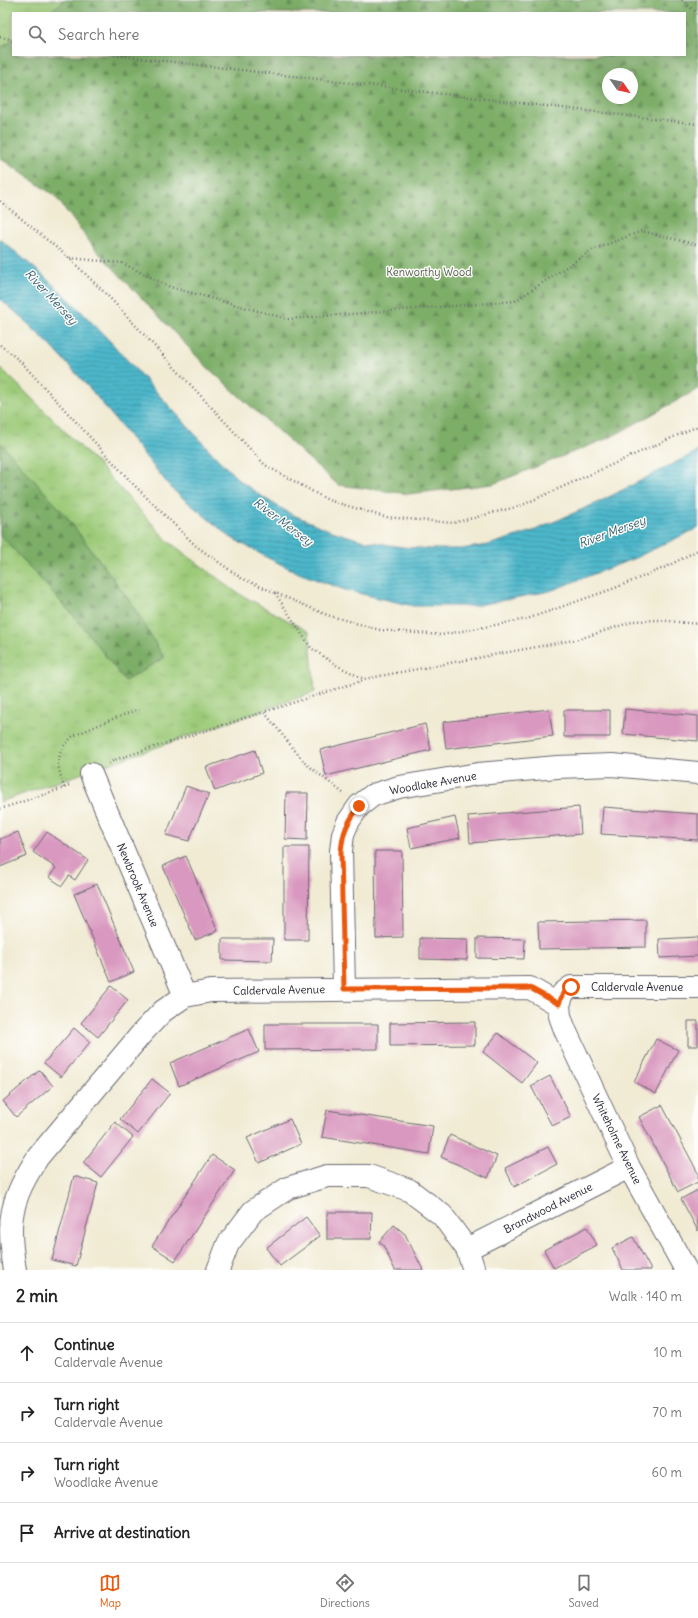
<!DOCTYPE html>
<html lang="en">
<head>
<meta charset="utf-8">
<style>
	body { margin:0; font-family:Delius,sans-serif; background:#f2f2f2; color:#222 }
	.compass { position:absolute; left:602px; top:68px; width:36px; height:36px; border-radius:50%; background:#fff; box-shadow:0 4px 16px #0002; rotate:124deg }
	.stop { position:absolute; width:12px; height:12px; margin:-9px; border:3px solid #ea580c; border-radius:50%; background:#fff }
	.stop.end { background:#ea580c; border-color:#fff; box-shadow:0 1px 4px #0008 }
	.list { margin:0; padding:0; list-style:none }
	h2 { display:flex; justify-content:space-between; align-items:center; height:52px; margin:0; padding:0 16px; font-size:17px }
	h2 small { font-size:13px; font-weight:400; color:#767676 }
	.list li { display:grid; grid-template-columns:26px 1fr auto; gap:12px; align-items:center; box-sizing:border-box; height:60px; padding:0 16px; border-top:1px solid #e0e0e0 }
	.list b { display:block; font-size:15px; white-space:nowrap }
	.list p { margin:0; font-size:13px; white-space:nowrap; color:#767676 }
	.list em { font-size:13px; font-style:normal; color:#767676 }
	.icon { flex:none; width:22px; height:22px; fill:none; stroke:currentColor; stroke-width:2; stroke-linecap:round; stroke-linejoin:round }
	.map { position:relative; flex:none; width:698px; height:1270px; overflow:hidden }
	.search { position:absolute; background:#fff; box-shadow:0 4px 16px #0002; left:12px; right:12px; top:12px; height:44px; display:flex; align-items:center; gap:10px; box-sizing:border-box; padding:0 14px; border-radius:0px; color:#767676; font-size:15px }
	.sheet { height:292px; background:#fff }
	nav { display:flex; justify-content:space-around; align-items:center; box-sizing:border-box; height:56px; border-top:1px solid #e0e0e0; background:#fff; font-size:11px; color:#767676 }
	nav a { display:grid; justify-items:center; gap:2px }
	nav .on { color:#ea580c }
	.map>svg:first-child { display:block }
	.grass { fill:url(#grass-tufts); stroke:#5f765a }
	.forest { fill:url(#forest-firs); stroke:#506852; fill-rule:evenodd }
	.water { fill:url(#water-rules); stroke:#386c83 }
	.building { fill:#d998bf }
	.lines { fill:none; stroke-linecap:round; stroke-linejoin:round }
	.minor-casing { stroke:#6a6871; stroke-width:24 }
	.path { stroke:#6a6871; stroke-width:2.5; stroke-dasharray:1 3; stroke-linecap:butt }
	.minor { stroke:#fff; stroke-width:22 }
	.route { stroke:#ea580c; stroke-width:5 }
	.labels { text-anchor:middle; stroke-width:3; stroke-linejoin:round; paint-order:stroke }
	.park-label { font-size:11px; fill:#4d5d50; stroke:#fdfcf7 }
	.street-label { font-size:11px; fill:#22223b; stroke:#fdfcf7 }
	.water-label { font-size:12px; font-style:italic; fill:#335e75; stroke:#fdfcf7 }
</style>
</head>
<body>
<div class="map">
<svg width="698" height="1270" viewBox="0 0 698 1270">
	<defs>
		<pattern id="grass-tufts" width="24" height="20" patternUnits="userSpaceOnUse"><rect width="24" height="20" fill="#9cca78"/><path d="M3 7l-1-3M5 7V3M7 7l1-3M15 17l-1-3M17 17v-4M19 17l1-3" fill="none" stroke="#86ad69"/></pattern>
		<pattern id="forest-firs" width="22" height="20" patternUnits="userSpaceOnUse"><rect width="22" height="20" fill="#7dae68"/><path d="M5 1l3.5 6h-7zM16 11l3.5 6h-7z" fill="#668d57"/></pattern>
		<pattern id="water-rules" width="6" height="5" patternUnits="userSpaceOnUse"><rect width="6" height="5" fill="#4db7cb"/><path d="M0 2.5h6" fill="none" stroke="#4094a6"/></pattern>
	</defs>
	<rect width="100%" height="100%" fill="#fdfcf7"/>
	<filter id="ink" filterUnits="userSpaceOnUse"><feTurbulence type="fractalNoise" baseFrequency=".025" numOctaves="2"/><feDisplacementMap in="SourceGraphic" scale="8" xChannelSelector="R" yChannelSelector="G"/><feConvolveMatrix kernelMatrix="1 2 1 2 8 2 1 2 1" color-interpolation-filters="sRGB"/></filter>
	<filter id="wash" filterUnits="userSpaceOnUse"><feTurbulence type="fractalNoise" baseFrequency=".012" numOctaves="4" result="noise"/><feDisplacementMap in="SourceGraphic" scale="16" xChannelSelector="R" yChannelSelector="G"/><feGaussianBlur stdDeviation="0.9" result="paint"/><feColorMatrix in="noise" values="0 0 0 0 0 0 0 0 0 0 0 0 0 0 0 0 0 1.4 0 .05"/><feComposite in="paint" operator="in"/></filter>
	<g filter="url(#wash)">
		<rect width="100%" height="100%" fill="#f1ebd4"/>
		<path class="grass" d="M0,0h64l-15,13h-36v27l-13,9z
			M0,367l94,93 74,81 68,51 73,40 6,60 -315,110z"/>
		<path class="forest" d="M64,0h634v389l-87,48 -118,47 -84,10 -71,-9 -132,-119 -111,-117 -40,-53 -55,-38v-109l13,-9v15h672v-42h-636zM608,74h24v24h-24z
			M0,442l65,73 65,86 34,57 -39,23 -46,-59 -79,-88z"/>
		<path class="water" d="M0,239l38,32 34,31 35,36 108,118 24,24 25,18 27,16 38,16 32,10 41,7 29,2h30l27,-4 45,-14 66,-29 99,-51v77l-63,30 -85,33 -76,15h-61l-68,-16 -44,-16 -33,-16 -38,-21 -58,-48 -80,-98 -40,-44 -31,-30 -21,-18z"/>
		<g id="blocks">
			<path class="building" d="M549,709l4,27 -107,13 -3,-27z
				M625,709l73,7v25l-75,-7z
				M564,710h46v27h-46z
				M425,724l6,26 -105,26 -6,-26z
				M255,750l7,23 -47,18 -9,-24z
				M186,786l23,8 -20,47 -23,-6z
				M286,793h22l-1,47 -22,-1z
				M579,807l2,27 -111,9 -2,-27z
				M603,807l95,7v26l-97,-6z
				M455,817l5,21 -49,10 -4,-20z
				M18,832l9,24 -27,11v-28z
				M47,832l41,28 -13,20 -6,-4 -7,10 -13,-9 7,-9 -23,-16z
				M284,847h25l-1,93h-24z
				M375,851h27l1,86 -27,1z
				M186,856l32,75 -23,9 -32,-74z
				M97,884l37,88 -23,10 -37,-88z
				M646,920v27l-107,2 -1,-27z
				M698,937v19l-38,2 -1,-19z
				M420,938l48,1 -1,21 -47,-1z
				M477,938l48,1 -1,20 -47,-1z
				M222,939h51l-1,22 -50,-1z
				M111,986l17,14 -30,37 -17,-14z
				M688,1021h10v25h-10z
				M475,1022v23l-85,1v-23z
				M265,1024h113v25l-113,1z
				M74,1028l16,14 -29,35 -17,-14z
				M249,1029l10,23 -80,34 -9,-23z
				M498,1033l39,30 -15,20 -39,-31z
				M656,1039l22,11 -22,44 -22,-12z
				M40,1070l13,16 -37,31 -13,-16z
				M550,1076l21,41 -19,9 -21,-40z
				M152,1079l18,14 -32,41 -18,-15z
				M662,1105l36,68v9l-20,10 -39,-75z
				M327,1110l106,16 -4,28 -107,-17z
				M290,1119l11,25 -42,19 -12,-25z
				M115,1122l18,15 -32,40 -18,-14z
				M450,1135l47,21 -9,22 -47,-21z
				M548,1147l9,17 -43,23 -9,-19z
				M212,1155l23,15 -60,91 -23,-15z
				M74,1176l24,7 -22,83 -24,-6z
				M698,1190v41l-17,-32z
				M327,1212h45l-1,27h-44z
				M306,1217l14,19 -40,30 -14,-18z
				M394,1225l11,9 18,36h-28l-12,-25 -4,-3z
				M587,1227l10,18 -43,23 -10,-18z
				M633,1237l18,33h-28l-11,-22z"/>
		</g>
	</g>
	<g filter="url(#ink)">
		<use href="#blocks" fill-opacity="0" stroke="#6a6871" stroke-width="1"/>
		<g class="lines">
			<defs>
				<path id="minor" d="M91,774l94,222
					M344,989l-3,-138 2,-17 5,-12 11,-16 14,-11 26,-8 79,-13 79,-7 55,-2 86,8
					M559,1005l1,11 5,14 64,137 57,103
					M467,1249l162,-82
					M15,1270c-2,-12 -4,-25 -4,-38 -1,-28 12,-52 27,-75l105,-125 20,-21 22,-15 26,-5 319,-3 29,17 4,-12 8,-6h127
					M218,1270l10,-26 25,-33 35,-23 39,-12h42l40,14 33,25 25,34 7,21"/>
			</defs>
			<use href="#minor" class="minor-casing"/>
			<path class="path" d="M682,0l16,14
				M0,37l13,3
				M114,55l584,69
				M0,201l69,57 41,40 155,167 63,35 57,17 68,6 67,-17 178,-80
				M70,258l52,5 48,24 118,32 227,-18 77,-51 50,-19 56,14
				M0,345l20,16 114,124 62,61 45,32 86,37 53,15 61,5 86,-16 88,-31 51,-21 32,-17
				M275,593l36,55 25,17 28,14 215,-40 56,-18 23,-1 40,4
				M109,764l5,-4 150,-48
				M64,788l-6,-23 2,-12 5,-9 8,-8 37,-16 32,-12
				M343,793l-38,-30 -41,-51 100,-32
				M0,809l64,-21 7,-4"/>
			<use href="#minor" class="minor"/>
		</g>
	</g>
	<g class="lines" filter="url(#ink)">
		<path class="route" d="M359,806c-12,18 -16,24 -18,46l3,137 186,-1 29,16 4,-11 8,-6"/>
	</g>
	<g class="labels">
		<g class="park-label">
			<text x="429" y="276">Kenworthy Wood</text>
		</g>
		<g class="street-label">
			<text transform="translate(433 783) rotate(-10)" y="4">Woodlake Avenue</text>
			<text transform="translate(138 885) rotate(67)" y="4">Newbrook Avenue</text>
			<text x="637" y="991">Caldervale Avenue</text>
			<text transform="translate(279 990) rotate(-1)" y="4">Caldervale Avenue</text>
			<text transform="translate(617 1139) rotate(64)" y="4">Whiteholme Avenue</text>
			<text transform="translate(548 1208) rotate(-27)" y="4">Brandwood Avenue</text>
		</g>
		<g class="water-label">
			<text transform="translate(51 297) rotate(47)" y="4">River Mersey</text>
			<text transform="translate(283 522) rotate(37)" y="4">River Mersey</text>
			<text transform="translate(612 532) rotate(-20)" y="4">River Mersey</text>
		</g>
	</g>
</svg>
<svg class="compass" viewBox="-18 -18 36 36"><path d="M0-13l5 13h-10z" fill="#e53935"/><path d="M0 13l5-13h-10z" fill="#767676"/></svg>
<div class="stop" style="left:571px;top:987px"></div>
<div class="stop end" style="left:359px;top:806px"></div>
<div class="search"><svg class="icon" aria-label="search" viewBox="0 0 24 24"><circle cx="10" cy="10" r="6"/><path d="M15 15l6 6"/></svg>Search here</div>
</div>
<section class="sheet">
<h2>2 min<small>Walk · 140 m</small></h2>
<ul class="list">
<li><svg class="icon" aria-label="ahead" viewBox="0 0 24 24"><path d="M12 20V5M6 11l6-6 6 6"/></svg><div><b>Continue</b><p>Caldervale Avenue</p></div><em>10 m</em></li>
<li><svg class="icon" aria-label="right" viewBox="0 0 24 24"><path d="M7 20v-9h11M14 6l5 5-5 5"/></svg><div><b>Turn right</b><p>Caldervale Avenue</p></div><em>70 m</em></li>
<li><svg class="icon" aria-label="right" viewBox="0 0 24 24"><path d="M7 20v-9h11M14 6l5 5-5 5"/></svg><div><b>Turn right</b><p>Woodlake Avenue</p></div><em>60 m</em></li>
<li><svg class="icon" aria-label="arrive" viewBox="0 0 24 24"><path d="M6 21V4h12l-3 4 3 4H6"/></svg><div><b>Arrive at destination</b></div></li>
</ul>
</section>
<nav>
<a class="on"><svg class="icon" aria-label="map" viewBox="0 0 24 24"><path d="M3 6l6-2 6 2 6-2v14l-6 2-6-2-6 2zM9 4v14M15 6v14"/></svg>Map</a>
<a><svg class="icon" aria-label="directions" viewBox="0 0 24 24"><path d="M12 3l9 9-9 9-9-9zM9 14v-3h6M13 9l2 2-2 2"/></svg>Directions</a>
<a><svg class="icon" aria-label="saved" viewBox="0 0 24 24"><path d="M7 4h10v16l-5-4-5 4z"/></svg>Saved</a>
</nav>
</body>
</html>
